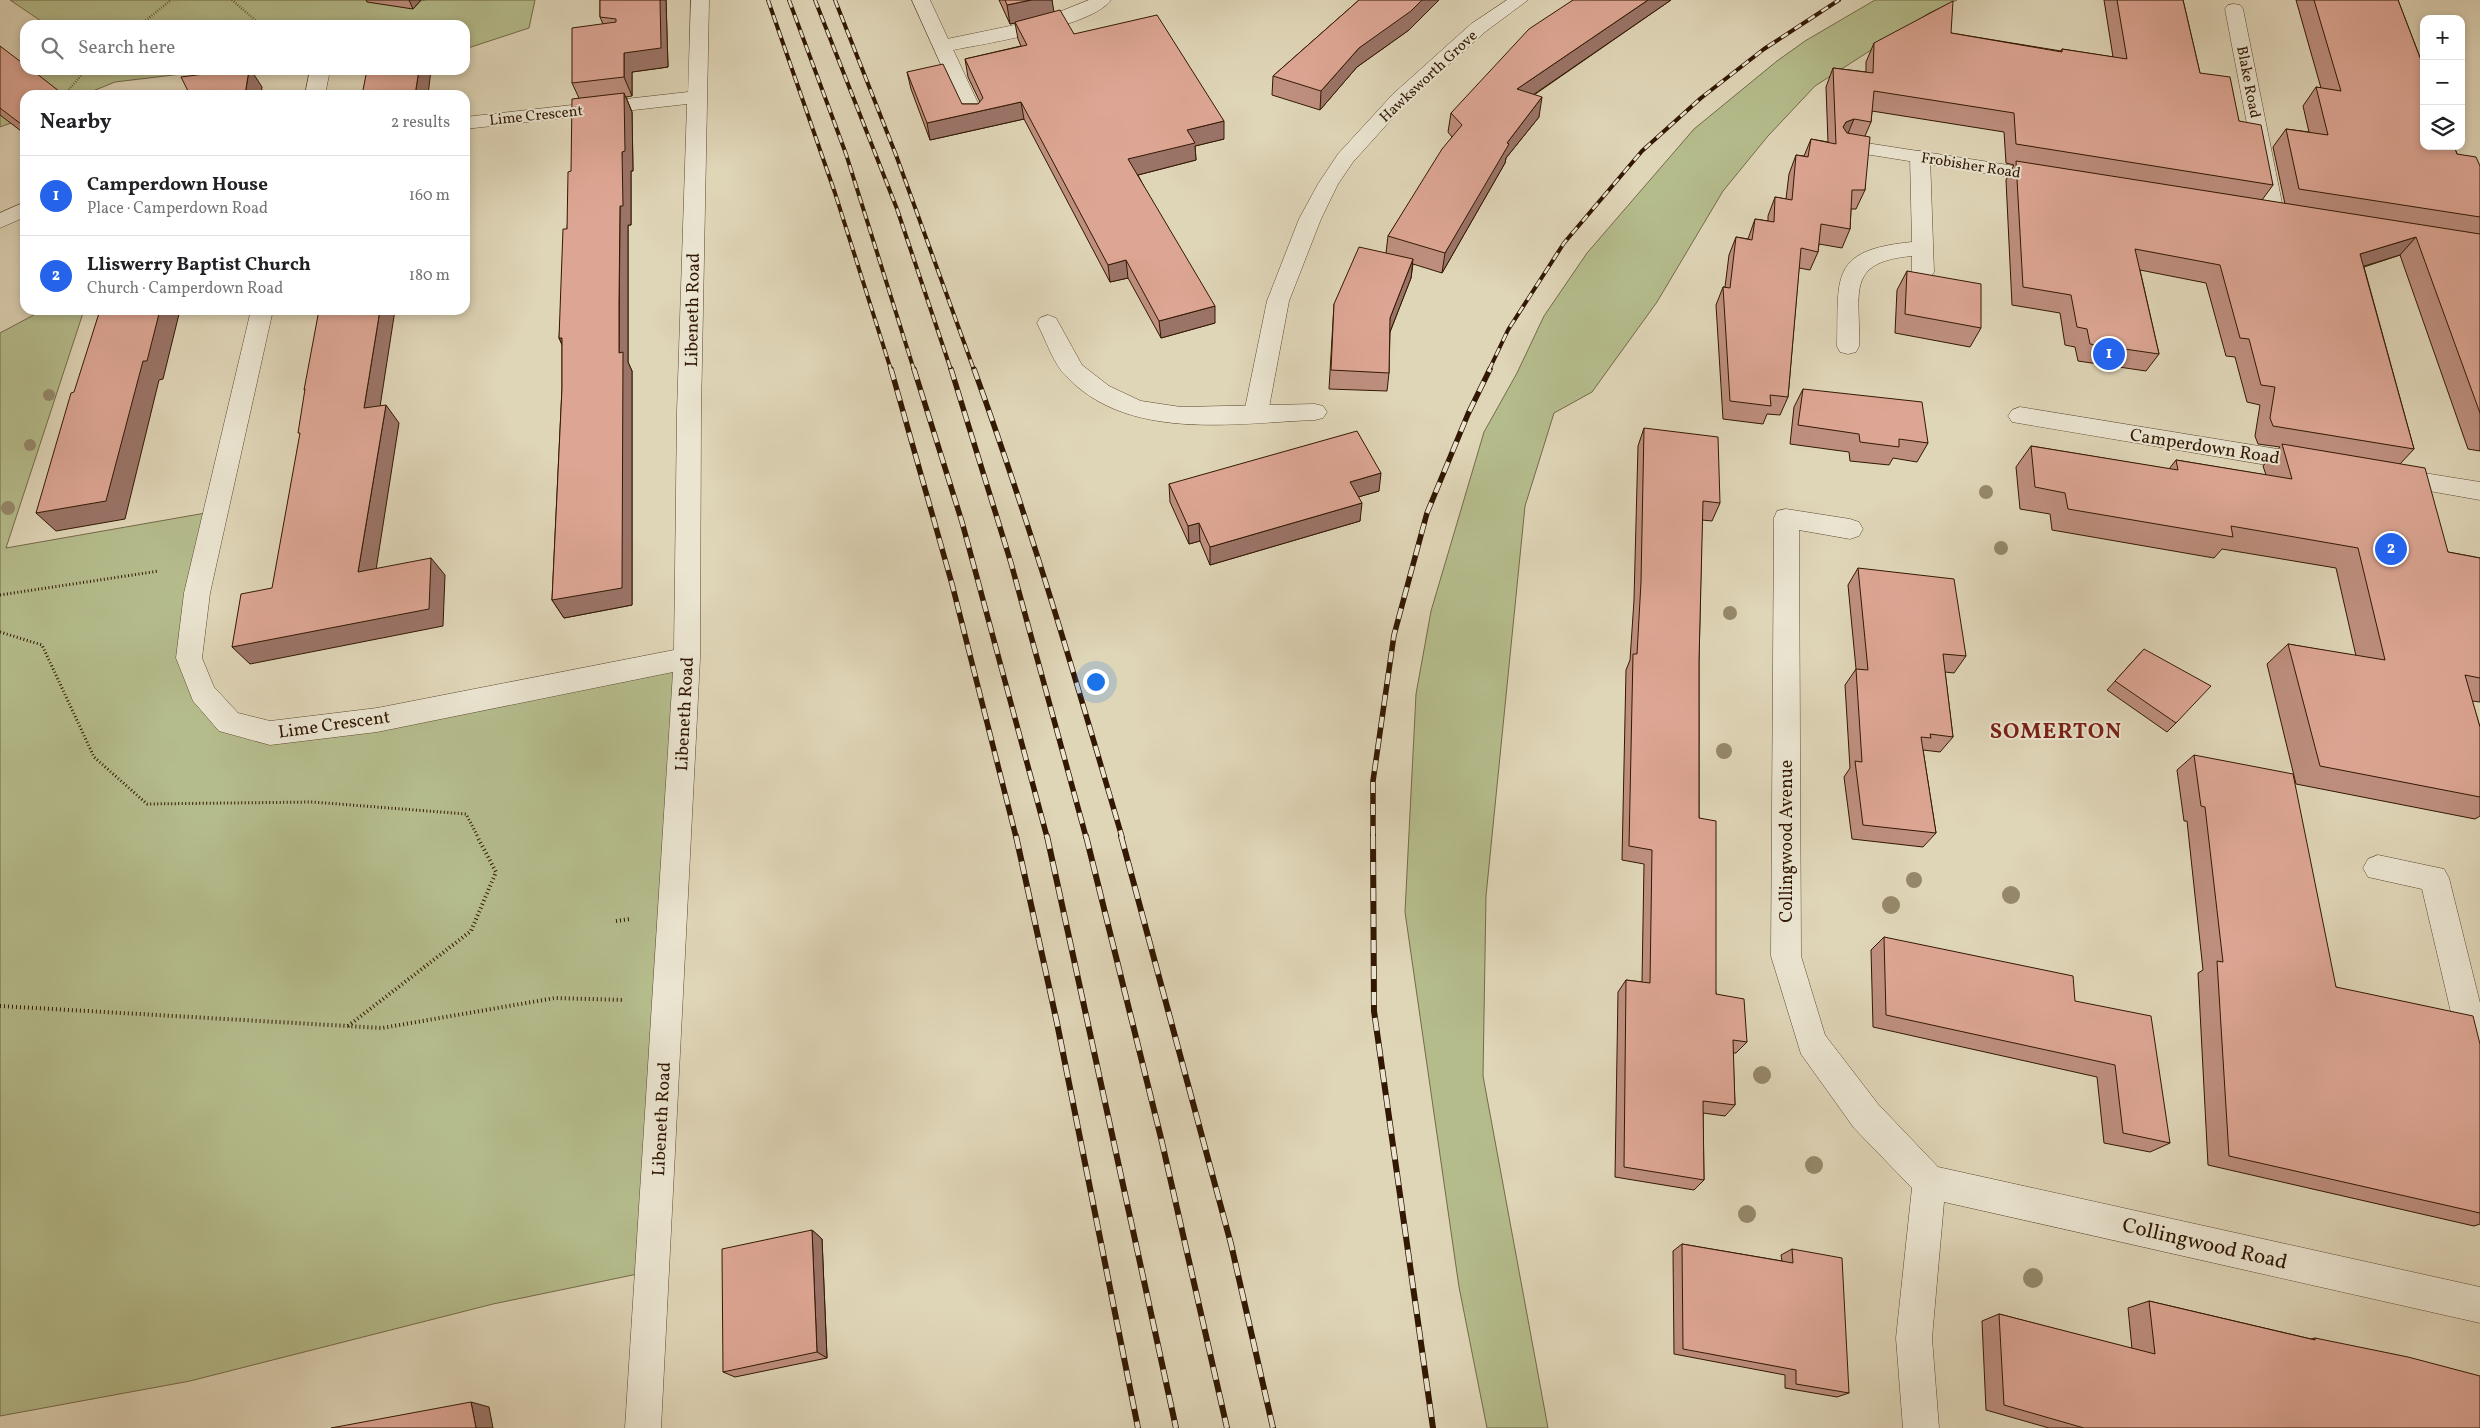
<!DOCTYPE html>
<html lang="en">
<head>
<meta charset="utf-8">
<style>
	body { margin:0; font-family:Vollkorn,serif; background:#f6f6f6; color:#202124 }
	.controls { position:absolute; right:15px; top:15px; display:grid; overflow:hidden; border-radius:10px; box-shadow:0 2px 8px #0003 }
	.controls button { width:45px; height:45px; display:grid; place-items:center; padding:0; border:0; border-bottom:1px solid #e0e0e0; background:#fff; color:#202124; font:25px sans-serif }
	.you { position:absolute; left:1095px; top:681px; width:18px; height:18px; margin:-12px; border:4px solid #fff; border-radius:50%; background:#1a73e8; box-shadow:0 0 0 8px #1a73e833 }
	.badge { display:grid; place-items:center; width:32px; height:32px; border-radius:50%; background:#2563eb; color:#fff; font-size:16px; font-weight:700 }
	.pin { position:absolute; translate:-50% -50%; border:2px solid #fff; box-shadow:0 1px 5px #0006 }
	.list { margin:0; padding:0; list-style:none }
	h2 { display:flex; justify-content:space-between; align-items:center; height:65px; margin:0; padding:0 20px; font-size:21px }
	h2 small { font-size:16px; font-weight:400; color:#757577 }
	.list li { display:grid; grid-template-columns:32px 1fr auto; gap:15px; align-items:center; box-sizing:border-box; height:80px; padding:0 20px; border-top:1px solid #e0e0e0 }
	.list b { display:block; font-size:19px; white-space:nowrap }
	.list p { margin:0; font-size:16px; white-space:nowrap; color:#757577 }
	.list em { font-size:16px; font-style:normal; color:#757577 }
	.icon { flex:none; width:28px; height:28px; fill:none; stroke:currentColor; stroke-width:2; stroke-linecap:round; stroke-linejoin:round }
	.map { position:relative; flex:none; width:2480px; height:1428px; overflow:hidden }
	.search { position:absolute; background:#fff; box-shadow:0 2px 8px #0003; left:20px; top:20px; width:450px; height:55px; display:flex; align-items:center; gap:12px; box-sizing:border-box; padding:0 18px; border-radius:15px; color:#757577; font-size:19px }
	.panel { position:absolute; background:#fff; box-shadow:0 2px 8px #0003; left:20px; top:90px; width:450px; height:225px; border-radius:15px }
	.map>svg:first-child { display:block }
	.green { fill:#b5bc8c; stroke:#746a47 }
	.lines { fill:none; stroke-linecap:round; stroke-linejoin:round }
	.lane-casing { stroke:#5d472f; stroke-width:1 }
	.street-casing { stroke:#5d472f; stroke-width:1 }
	.path-far2 { stroke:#321802; stroke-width:2.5; stroke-dasharray:0.5 2; stroke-linecap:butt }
	.path-far1 { stroke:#321802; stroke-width:3; stroke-dasharray:1 2.5; stroke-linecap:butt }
	.path { stroke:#321802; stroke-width:4; stroke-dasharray:1 3; stroke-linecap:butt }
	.lane { fill:#eae4d0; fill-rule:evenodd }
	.street { fill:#eae4d0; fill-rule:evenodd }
	.rail-far2-casing { stroke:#321802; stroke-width:4 }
	.rail-far1-casing { stroke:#321802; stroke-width:5.5 }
	.rail-casing { stroke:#321802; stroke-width:6 }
	.rail-far2 { stroke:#eae4d0; stroke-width:2.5; stroke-dasharray:8; stroke-linecap:butt }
	.rail-far1 { stroke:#eae4d0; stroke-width:4; stroke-dasharray:11; stroke-linecap:butt }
	.rail { stroke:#eae4d0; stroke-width:4.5; stroke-dasharray:13; stroke-linecap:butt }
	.tree { fill:#95886a }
	.wall { fill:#be8f7f; stroke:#321802 }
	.shaded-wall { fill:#9b7468; stroke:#321802 }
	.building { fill:#dda694; stroke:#321802 }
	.labels { text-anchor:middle; stroke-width:4; stroke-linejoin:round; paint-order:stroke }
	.far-street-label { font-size:15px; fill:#321802; stroke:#eae4d0 }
	.street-label { font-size:18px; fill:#321802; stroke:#eae4d0 }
	.near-street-label { font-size:21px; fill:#321802; stroke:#eae4d0 }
	.district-label { font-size:22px; font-weight:bold; letter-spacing:1px; fill:#7a1f14; stroke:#eae4d0 }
</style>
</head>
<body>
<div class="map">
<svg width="2480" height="1428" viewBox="0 0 2480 1428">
	<rect width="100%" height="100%" fill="#dfd5b7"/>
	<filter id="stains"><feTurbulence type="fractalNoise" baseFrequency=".004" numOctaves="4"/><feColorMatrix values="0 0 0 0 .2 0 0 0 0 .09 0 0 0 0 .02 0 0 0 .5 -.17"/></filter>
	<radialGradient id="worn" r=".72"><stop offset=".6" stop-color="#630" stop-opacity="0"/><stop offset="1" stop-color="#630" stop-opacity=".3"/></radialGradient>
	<path class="green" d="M10,0h373l21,3 23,-3h108l-6,28 -64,21v-24h-418z
		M1875,0h82l-28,13 -114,73 -47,50 -45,55 -66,111 -65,90 -38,21 -29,93 -39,390 -3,180 65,352h-61l-28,-141 -54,-375 11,-218 15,-83 53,-179 33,-59 27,-57 43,-63 107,-124 83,-68 28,-20z
		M27,70h188l-100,12 -32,13h-58v23l-25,9v-43z
		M43,310h41l-78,238 211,-37 -20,82 6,100 67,40 417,-75 -35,613 -159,33 -303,77 -190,35v-1083z"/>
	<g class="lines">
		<defs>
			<path id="lane" d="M912,0h18l54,116 -3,4h-14l-3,-4z
				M1920,151l7,2 3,4 4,115 -3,5 -8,2 -8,-2 -3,-5v-16c-68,6 -51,38 -53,90l-3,6 -8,2 -8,-2 -3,-6c2,-68 -9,-96 75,-104l-2,-85 3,-4z
				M1048,315l8,3 26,47 27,21 32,15 40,6 134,-3 8,2 4,6 -4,6 -8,2c-81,3 -187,22 -249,-44 -12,-11 -21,-38 -29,-53l3,-5z"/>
			<path id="street" d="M691,0h18l-8,412 -1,246 -39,770h-36l48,-756 -296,60 -107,13 -51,-14 -26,-30 -17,-43 8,-65 67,-283h22l-63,283 -8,65 12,29 24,26 32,8 107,-13 297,-58 3,-238 10,-308 -222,25v-12l223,-25z
				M1089,0h22c-20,28 -134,45 -169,52l-7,-2 -2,-4 2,-4 7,-2 97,-20z
				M1507,0h21l-43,32 -78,70 -54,60 -15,22 -17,35 -32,82 -21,112 -4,6 -8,2 -8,-2 -4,-6 23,-112 32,-82 19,-35 20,-30 55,-60 78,-70z
				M2234,4l6,1 3,4 41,204 -3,5 -7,2 -7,-2 -3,-5 -39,-204 3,-4z
				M310,70h20l-5,25h-20z
				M1847,140l200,31 7,1 3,5 -3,5 -7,1 -207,-33 -3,-4 3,-4z
				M25,202v15l-25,11v-15z
				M2020,407l288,47 9,3 3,6 -3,6 -9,3 -296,-50 -4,-6 4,-6z
				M2393,468l87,14v18l-96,-17 -3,-6 3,-6z
				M1786,509l64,10 9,3 4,7 -4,7 -9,3 -51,-9 2,426 24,79 53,69 60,63 542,120v36l-536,-121 -12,136 7,90h-36l-7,-90 16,-150 -58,-60 -53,-74 -30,-98 3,-438 3,-7z
				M2378,855l66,14 5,9 31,125v81l-11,-5 -5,-11 -42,-179 -54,-12 -5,-9 5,-9z"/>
		</defs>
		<use href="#lane" class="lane-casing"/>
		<use href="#street" class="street-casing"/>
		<path class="path-far2" d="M232,0l29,25
			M140,25l31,-25
			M64,95l22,-25"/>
		<path class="path-far1" d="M0,595l159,-24
			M0,632l42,13 52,112 53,47 166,-2 153,12 12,23"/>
		<path class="path" d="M616,921l14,-2
			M0,1006l382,22 173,-30 69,2
			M348,1026l123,-95 25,-59 -19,-36"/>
		<use href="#lane" class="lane"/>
		<use href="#street" class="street"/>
		<defs>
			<path id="rail-far2" d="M768,0l67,193 56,177
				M789,0l57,154 68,216
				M815,0l82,209 54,161
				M835,0l61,155 78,215
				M1489,370l19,-40 56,-87 78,-92 59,-53 63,-49 75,-49"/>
			<path id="rail-far1" d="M891,369l61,215 64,253
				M914,369l48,153 85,315
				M951,369l60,194 75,274
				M974,369c56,154 102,311 148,468
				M1373,837v-56l21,-146 33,-122 41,-99 22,-45"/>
			<path id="rail" d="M1016,836l41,187 81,405
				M1047,836l129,592
				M1086,836l75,302 66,290
				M1121,836l110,408 42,184
				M1373,836l1,175 59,417"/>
		</defs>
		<use href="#rail-far2" class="rail-far2-casing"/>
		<use href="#rail-far1" class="rail-far1-casing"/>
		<use href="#rail" class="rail-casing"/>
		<use href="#rail-far2" class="rail-far2"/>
		<use href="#rail-far1" class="rail-far1"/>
		<use href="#rail" class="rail"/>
	</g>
	<g class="tree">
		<circle cx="49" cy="395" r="6"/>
		<circle cx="30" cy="445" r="6"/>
		<circle cx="1986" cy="492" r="7"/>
		<circle cx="8" cy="508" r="7"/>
		<circle cx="2001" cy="548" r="7"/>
		<circle cx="1730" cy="613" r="7"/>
		<circle cx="1724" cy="751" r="8"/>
		<circle cx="1914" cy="880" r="8"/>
		<circle cx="2011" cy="895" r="9"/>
		<circle cx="1891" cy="905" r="9"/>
		<circle cx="1762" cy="1075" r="9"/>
		<circle cx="1814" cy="1165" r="9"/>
		<circle cx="1747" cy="1214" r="9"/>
		<circle cx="2033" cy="1278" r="10"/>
	</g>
	<path class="wall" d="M366,0h55l-8,9 -46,-7z
		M600,0h66l2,67 -36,5v24l-6,1 6,15 1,59h-2v54h-3v137l4,9v234l-68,13 -12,-18 10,-212v-43l-3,-7 8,-109 12,-131 -7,-15 31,-59 -3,-7z
		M999,0h53l1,12 21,22 150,105 -29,7 1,14 -58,15 77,148 -54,15 -33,-60 -18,4 -86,-163 -94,21 -19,-51 -4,-17 55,32h16l2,-2 -12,-25 -3,-18 56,-13 -3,-7 -3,-16 -5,1z
		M1359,0h80l-30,30 -52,37 -37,43 -48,-15 1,-19z
		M1573,0h98l-137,95 5,22 -33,41 -1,5 -63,110 -29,-9 -2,14 -21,54 -1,41 -2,18 -58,-2 5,-85 52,-51 2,-17 64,-99 -4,-5 3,-19z
		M2104,0h79l17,73 39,48 34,64 -11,15 23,4 -12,-57 13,-18 23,3 -6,-26 13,-19 5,1 -25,-88h102l59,154 23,12v285l-12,-2 -68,-194 -36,12 50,182 -14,15 48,88 32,6v144l-8,-1 8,26v89l-5,3 -179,-35 -29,-120 21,-20 68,12 -20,-88 -114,-19 -8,9 -162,-28 -2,-16 -30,-5 -4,-42 15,-21 138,23 7,-9 90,15 -3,-9 17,-19 -22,-3 -3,-8 5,-31 -13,-3 -12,-45 -9,-1 -20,-73 -66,-13 19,84 -13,17 -68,-10 -3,-14 -10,-2 -5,-32 -48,-8 -6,-125 8,-15 -8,-2 -2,-31 -132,-21 -1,11 -6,14v54l-9,19h-5l-1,20 -8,19 -23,-4 -1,8 -8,18 -11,-2 -11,129 -8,18 -13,-1 -4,10 -40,-5 -7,-114 7,-18h2l4,-32 7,-18 12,2 7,-20 13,2v-5l7,-19 11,2 3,-25 7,-19 8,1 7,-17 17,3 -2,-55 7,-19 33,4v-10l8,-19 77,-10 110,18 1,-2 51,8z
		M0,46l25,49v39l-25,-19z
		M1907,271l74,57 -11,19 -75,-14 2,-43z
		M1803,389l125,54 -11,19 -24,-4 -4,7 -39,-4 -1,-9 -59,-8 4,-37z
		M1644,428l76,75 -8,18 -10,-1 -3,141v157l17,176 31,48 -11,11h-3l2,52 -10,11 -22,-3 1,67 -10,10 -79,-13 3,-185 8,-12 16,2 2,-118 -22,-4 4,-190 4,-10 4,-60 4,-154z
		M1169,484l210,7 -21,6 2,24 -150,44 -10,-24 -11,3 -19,-42z
		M1858,568l108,88 -12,17 -9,-1 8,65 -13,15 -17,-2 13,83 -13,14 -71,-8 -8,-62 6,-9 -5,-83 11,-16 -8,-84z
		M2144,649l32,74 -9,9 -60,-42z
		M2194,755l142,232 144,57v180l-6,2 -266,-61 -10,-192 5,-3 -16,-149h-3l-7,-51z
		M1884,937l191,64 95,142 -20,9 -46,-9 -7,-66 -224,-50 -2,-77z
		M812,1230l10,9 5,119 -92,19 -12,-5z
		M1682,1244l100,17 -1,-6 11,-6 57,144 -12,4 -52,-9v-13l-111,-21 -1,-103z
		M2149,1301l162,38 4,-1 165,90h-431l-63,-18 -4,-89 17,-7 133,35 -4,-41z"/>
	<path class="shaded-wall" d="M409,0h12l-8,9z
		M660,0h6l2,67 -36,5v24l-8,-19v-24z
		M1031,0h21l2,12 -16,6 -28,6 -3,-19z
		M1422,0h17l-30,30 -52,37 -37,43 1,-19 38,-43z
		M1648,0h23l-157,108 3,-19z
		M249,70h2l11,17 -1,8h-16z
		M419,70h12l-3,25h-13z
		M624,93l8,19 1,59h-2v54h-3v137l4,9v234l-68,13 -12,-18 67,-247 1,-147z
		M1542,97l-3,20 -33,41 -1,5 -63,110 3,-20 62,-110z
		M1021,102l3,17 -94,21 -3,-17z
		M1854,119l-8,19 -3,-11 3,-5z
		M1224,121v18l-29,7 1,14 -66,17 -2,-18 59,-29z
		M2416,237l-16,18 -55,17 15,-18z
		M1413,259l-2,19 -23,59 2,-19z
		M1126,260l2,18 -18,4 -2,-17z
		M1215,306v17l-54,15 -2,-17z
		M160,310h20l-17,69 -4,1 -34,139 -69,12 -20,-18 107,-152z
		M380,310h15l-18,116 -13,-18z
		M559,338h3l7,19z
		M386,405l13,18 -26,166 -15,-17z
		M1381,473l-2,18 -31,9 2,-18z
		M1362,503l-2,18 -150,44v-18z
		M1199,523l1,18 -11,3 -1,-18z
		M431,558l14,17 -2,51 -193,38 -18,-17z
		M812,1230l10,9 5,119 -10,-6z
		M471,1402l18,5 4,21h-17z"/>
	<path class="building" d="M600,0h60l1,48 -37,5v24l-52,6v-55l44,-6v-3l-16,-2z
		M1005,0h26l-24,5z
		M1359,0h63l-11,11 -52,37 -38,43 -48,-15z
		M1573,0h75l-131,89 25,8 -35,46 2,1 -64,109 -57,-17 54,-87 20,-24 -11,-12 78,-84z
		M2117,0h66l17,73 30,4 9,44 22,4 12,60 -257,-41 -2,-31 -140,-22 -3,31 -17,-3 -8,3 -3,5 4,6 23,4 -5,53h-13l-2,39 -29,-5 -3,28 -17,-4 -13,149 -18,-2 1,11 -41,-5 -7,-114 7,1 6,-51 16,3 3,-21 19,3 1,-25 17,3 4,-45 12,2 3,-18 25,5 -3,-76 40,5 1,-30 79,-42 -2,32 111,19v-3l65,10z
		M2314,0h84l26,68v78h30l3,8 19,3 4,9v51l-181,-28 -13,-60 42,6 -12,-48 25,4z
		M1060,10l14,24 83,-19 67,106 -37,9 8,13 -67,16 87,147 -56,15 -33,-61 -18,5 -87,-163 -94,21 -20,-51 36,-8 19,40h16l5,-6 -18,-39 62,-14 -12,-23z
		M0,46l25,19v5h7l32,25h-39v32l-25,-19z
		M235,70h14l-4,25h-55l-9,-18z
		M367,70h52l-4,25h-53z
		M624,93l1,58 -3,1 1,54h-3l-1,98v49l4,-1 -1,236 -70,12 10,-212v-50h-3l4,-109h4l1,-57 3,-1 1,-72z
		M2016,161l464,73v179l-64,-176 -56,17 54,195 -141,-23 -3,-8 5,-31 -14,-2 -12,-46 -9,-1 -20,-73 -85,-16 24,105 -69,-10 -3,-15 -10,-2 -6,-32 -48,-8z
		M1359,247l54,12 -23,59 -1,55 -58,-3 3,-66z
		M1907,271l74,13v44l-76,-14z
		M100,310h60l-13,51h-4l-37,140 -70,12 35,-120 3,-1z
		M319,310h61l-16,98 22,-3 -28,167 73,-14 -2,51 -197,38 9,-53 31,-6 28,-155h-2l7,-44 -1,1z
		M1803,389l119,13 6,41 -29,-4v8l-39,-5 -1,-8 -61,-9z
		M1644,428l74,9 2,66 -17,-2 -4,160v157l17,3v173l28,5 3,43 -14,-2 2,65 -32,-4 1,79 -80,-13 2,-187 24,3 2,-133 -23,-4 4,-192h4l4,-72z
		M1357,431l24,42 -31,9 12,21 -152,44 -11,-24 -11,3 -19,-42z
		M2282,444l143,24 23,84 32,6v120l-15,-3 15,52v70l-160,-31 -32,-122 97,16 -27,-112 -127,-22 2,11 -165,-28 -3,-16 -30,-6 -4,-41 147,24 -2,-10 116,19z
		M1858,568l96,11 12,77 -23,-2 10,83 -23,-3 1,4 -10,-1 15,96 -73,-8 -8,-64 7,1 -6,-93 12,1z
		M2144,649l67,37 -35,37 -61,-42z
		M2194,755l99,19 43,213 137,29 7,28v169l-251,-57 -12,-195 6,1 -18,-155 -4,-1z
		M1884,937l189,39 2,25 76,15 19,127 -47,-10 -8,-68 -229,-50z
		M812,1230l5,122 -94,20 -1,-123z
		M1682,1244l111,19 -1,-14 50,9 7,135 -53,-9v-14l-113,-21z
		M2149,1301l166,39v-2l93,19 72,19v52h-396l-80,-23 -5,-91 156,40z
		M471,1402l5,26h-145z"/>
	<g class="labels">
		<g class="far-street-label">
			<text transform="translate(1428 76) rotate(-43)" y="5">Hawksworth Grove</text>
			<text transform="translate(2249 82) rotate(79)" y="5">Blake Road</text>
			<text transform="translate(536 115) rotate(-6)" y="5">Lime Crescent</text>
			<text transform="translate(1971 165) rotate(9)" y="5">Frobisher Road</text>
		</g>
		<g class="street-label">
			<text transform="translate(692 310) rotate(-89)" y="6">Libeneth Road</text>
			<text transform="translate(2205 446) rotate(9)" y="6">Camperdown Road</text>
			<text transform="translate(684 714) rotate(-87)" y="6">Libeneth Road</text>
			<text transform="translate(334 724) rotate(-8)" y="6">Lime Crescent</text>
			<text transform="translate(1786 841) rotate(-90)" y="6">Collingwood Avenue</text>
			<text transform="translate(661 1119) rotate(-87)" y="6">Libeneth Road</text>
		</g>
		<g class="near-street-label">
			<text transform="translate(2205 1243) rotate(13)" y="7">Collingwood Road</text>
		</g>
		<g class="district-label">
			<text x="2056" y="738">SOMERTON</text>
		</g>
	</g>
	<rect width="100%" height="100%" filter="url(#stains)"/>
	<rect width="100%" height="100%" fill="url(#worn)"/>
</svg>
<div class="controls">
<button>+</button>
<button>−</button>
<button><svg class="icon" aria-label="layers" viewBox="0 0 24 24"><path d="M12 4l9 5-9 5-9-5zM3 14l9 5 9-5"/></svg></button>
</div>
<div class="you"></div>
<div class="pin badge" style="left:2109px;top:354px">1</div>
<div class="pin badge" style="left:2391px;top:549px">2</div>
<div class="search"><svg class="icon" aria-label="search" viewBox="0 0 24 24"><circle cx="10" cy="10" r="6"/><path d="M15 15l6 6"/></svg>Search here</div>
<section class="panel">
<h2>Nearby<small>2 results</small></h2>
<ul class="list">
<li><span class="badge">1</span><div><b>Camperdown House</b><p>Place · Camperdown Road</p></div><em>160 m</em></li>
<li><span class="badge">2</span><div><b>Lliswerry Baptist Church</b><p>Church · Camperdown Road</p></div><em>180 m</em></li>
</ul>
</section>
</div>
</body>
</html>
